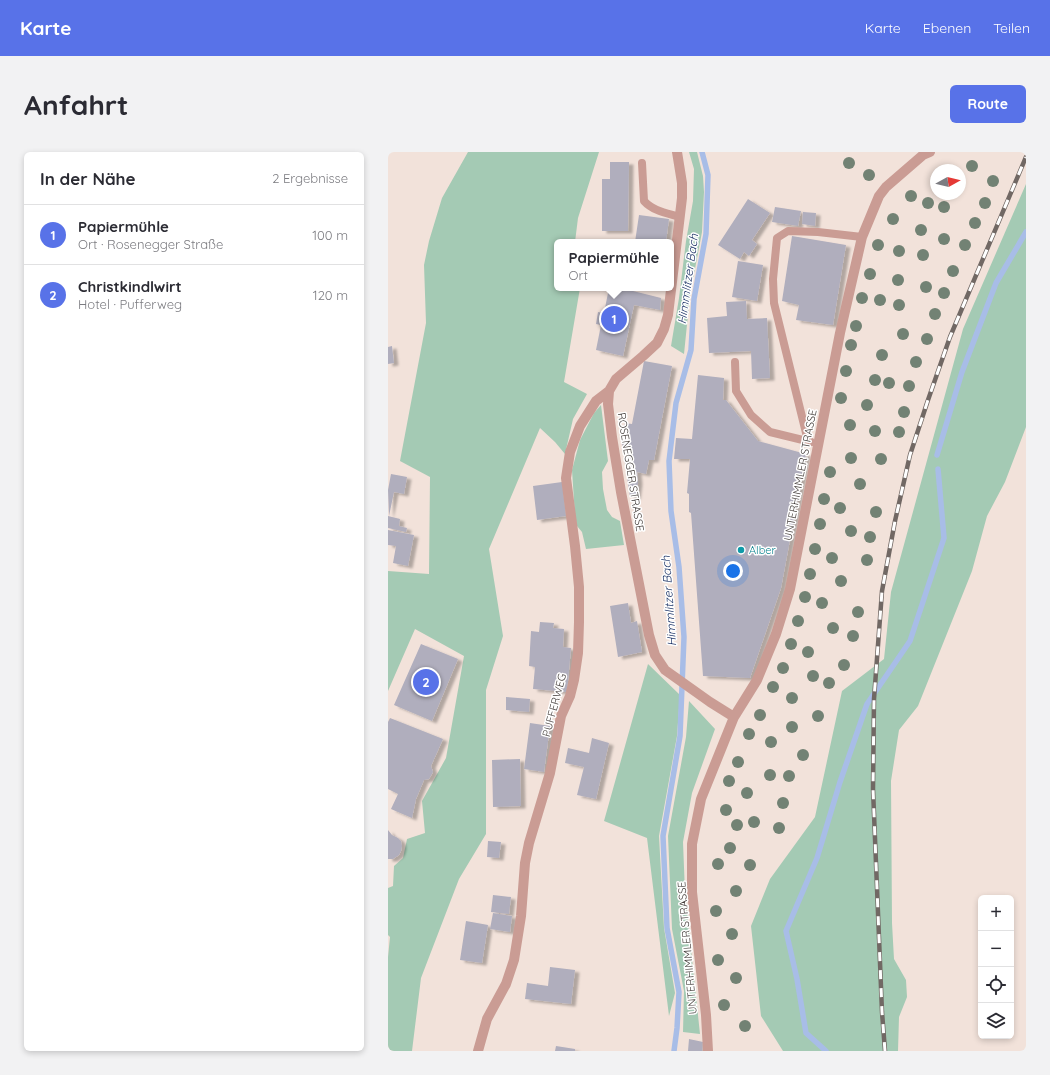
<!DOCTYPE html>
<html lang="de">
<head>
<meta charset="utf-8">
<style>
	body { margin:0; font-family:Quicksand,sans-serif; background:#f2f2f3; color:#2b2b33 }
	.controls { position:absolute; right:12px; bottom:12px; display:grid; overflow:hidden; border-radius:6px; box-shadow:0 2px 6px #0003 }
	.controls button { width:36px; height:36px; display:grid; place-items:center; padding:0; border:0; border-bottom:1px solid #e1e1e2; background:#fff; color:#2b2b33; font:20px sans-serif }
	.compass { position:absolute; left:542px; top:12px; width:36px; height:36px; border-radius:50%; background:#fff; box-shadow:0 2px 6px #0003; rotate:82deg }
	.you { position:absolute; left:345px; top:419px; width:14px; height:14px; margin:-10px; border:3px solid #fff; border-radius:50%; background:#1a73e8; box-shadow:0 0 0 6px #1a73e833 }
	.badge { display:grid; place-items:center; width:26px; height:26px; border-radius:50%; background:#5872e8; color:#fff; font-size:13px; font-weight:700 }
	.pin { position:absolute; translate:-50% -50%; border:2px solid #fff; box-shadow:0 1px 4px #0006 }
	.popup { position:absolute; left:166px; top:87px; width:120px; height:52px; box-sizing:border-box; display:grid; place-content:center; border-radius:6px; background:#fff; filter:drop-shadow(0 1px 3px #0005); font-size:13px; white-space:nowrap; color:#7c7c81 }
	.popup b { font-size:15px; color:#2b2b33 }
	.popup::after { content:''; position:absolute; left:50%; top:100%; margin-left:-8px; border:8px solid transparent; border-top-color:#fff }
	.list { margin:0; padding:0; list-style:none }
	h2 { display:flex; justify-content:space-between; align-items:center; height:52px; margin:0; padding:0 16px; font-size:17px }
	h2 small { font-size:13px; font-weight:400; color:#7c7c81 }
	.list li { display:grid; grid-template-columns:26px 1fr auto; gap:12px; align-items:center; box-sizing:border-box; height:60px; padding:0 16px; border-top:1px solid #e1e1e2 }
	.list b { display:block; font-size:15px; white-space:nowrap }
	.list p { margin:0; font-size:13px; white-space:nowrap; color:#7c7c81 }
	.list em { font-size:13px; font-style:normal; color:#7c7c81 }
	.icon { flex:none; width:22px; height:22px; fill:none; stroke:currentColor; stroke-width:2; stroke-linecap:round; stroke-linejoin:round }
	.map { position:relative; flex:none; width:638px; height:899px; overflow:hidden; border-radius:6px }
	header { display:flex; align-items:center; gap:24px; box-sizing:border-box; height:56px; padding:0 20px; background:#5872e8; color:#fff }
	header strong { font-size:19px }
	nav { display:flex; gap:22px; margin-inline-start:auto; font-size:14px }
	.intro { display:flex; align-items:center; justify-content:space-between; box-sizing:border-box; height:96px; padding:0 24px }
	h1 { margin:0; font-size:28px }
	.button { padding:10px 18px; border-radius:6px; background:#5872e8; color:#fff; font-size:14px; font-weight:700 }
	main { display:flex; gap:24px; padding:0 24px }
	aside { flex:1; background:#fff; border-radius:6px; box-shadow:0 2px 6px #0003 }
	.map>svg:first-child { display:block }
	.green { fill:#a4cab4 }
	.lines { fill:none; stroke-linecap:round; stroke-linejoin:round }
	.stream { stroke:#a8bde7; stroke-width:5.5 }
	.building { fill:#b0aebd; filter:url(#shadow) }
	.lane { stroke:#ca9c94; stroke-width:8 }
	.street { stroke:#ca9c94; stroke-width:10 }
	.rail-casing { stroke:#716864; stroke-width:4.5 }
	.rail { stroke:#fff; stroke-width:3; stroke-dasharray:9; stroke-linecap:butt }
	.tree { fill:#728274 }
	.culture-dot { fill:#0f9aa8; stroke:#fff; stroke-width:1.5 }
	.labels { text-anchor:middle; stroke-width:3; stroke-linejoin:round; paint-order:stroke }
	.street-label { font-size:11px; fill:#423c39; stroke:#fff }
	.culture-label { font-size:11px; fill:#0d838f; stroke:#fff; text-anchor:start }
	.water-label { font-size:12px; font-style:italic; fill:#1c3366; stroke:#fff }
</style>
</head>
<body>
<header>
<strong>Karte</strong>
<nav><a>Karte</a><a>Ebenen</a><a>Teilen</a></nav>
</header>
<div class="intro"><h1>Anfahrt</h1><a class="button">Route</a></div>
<main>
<aside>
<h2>In der Nähe<small>2 Ergebnisse</small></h2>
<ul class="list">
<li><span class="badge">1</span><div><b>Papiermühle</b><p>Ort · Rosenegger Straße</p></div><em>100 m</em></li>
<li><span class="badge">2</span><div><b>Christkindlwirt</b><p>Hotel · Pufferweg</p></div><em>120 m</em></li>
</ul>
</aside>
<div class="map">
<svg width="638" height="899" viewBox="0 0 638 899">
	<defs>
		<filter id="shadow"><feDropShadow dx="4.5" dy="2.5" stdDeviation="1" flood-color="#0004"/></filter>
	</defs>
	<rect width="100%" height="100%" fill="#f2e2da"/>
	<path class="green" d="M80,0h131l-21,66 -3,24h-18v46h23l-16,94 23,12 -14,25 -8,35 -10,-12 -15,-14 -51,121 14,87 -17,54v144l-27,45 -38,99 -9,73h-24v-94l2,-20 -2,-2v-47l5,-2 1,-20 9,-8 4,-19 18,-6 -3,-32 24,-43 18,-102 -49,-27 -27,62v-120l41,3 1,-97 -30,-16 26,-138 -2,-58 5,-24 13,-43z
		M301,0h8l6,24 1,16 -2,40 -12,63 -6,59 -13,-8 8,-48 7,-57 7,-40 1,-32z
		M638,32v243l-21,55 -18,34 -15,55 -54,135 -19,24 -8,51 1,142 2,36 12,21 1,17 -8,20 -1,34h-115l-22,-35 -10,-90 19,-47 45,-62 27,-126 42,-32 7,-67 72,-263z
		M213,253l7,56 -6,11 1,17 4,21 5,7 8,4 4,24 -38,4 -4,-17 -5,-6 -2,-10 -3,-46 8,-30 14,-27z
		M260,512l32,31 -3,41 -18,100 5,92 11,65 -6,23 -22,-178 -43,-17z
		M301,549l26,28 -23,64 -9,49 2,51 15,141 -17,-2 1,-41 -12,-62 -4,-93 18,-99z"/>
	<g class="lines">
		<path class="stream" d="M549,303l25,-83 34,-89 30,-51
			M286,899l3,-23 2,-36 -12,-64 -4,-92 17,-100 4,-99 -5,-70 -8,-56 -2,-50 7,-58 15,-53 3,-51 12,-65 2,-59 -6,-23
			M438,899l-20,-18 -9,-54 -11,-48 31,-73 23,-76 27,-78 43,-63 34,-103 -6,-69"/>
	</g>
	<path class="building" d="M222,10h19l-1,69h-26v-52h8z
		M360,47l22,14 -18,27 5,4 -8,12 -5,-4 -4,7 -22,-14z
		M387,55l26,4 -3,15 -26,-4z
		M415,60l13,1 -1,13 -13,-2z
		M251,63l30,4 -3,23h-31z
		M404,84l54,9 -13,80 -37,-5 3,-15 -17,-4z
		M350,109l25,4 -6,36 -25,-4z
		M221,136h12l40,10 -1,12 -26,-5 -11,51 -27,-6 5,-25 -5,-1 2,-12 6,1z
		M358,149l1,18 20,-1 3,60 -18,1 -1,-28 -42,2 -2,-35 20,-2 -1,-14z
		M4,194l2,17 -6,1v-17z
		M256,209l28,5 -18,94h-5l-3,14 -9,-2 1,10 -2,15h-6l-8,-54 3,-20 7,1z
		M310,223l26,3 -1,22h3l32,41 48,13 -25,134 -31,90 -47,-2 -12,-163 -2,-1v-18l-2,-1 3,-34h-16l2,-21 16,1z
		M3,322l16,3 -3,17 -10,-2 -5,24 -1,-26z
		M174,330l4,34 -29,4 -4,-34z
		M0,364l12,3 -1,7 8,2 -1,4 -18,-4z
		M0,378l26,5 -6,31 -15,-3 3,-17 -8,-1z
		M240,451l3,20 6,-2 5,31 -24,5 -8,-51z
		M152,470l14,1 -1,5 11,1 -1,18 8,1 -4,44 -34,-3 2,-22 -6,-1 2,-35 8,1z
		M33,492l37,15 -26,62 -38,-16z
		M118,545l24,2 -1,13 -23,-2z
		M2,566l53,21 -12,27 2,6 -4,7 -5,1 -8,19 -4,19 -21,-9 7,-15 -10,-5v-67z
		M142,571l20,3 -6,46 -20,-3z
		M204,586l17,5 -13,56 -19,-4 7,-28 -19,-4 3,-15 21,5z
		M132,607l1,47 -28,1 -1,-47z
		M0,678l4,5 6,3 3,3 1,5 -1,5 -2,4 -6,4h-5z
		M100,689l13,1 -2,16 -12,-1z
		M105,743l18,2 -2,17 -18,-2z
		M105,761l19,3 -2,16 -20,-3z
		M78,769l22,4 -6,38 -22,-3z
		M162,815l25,3 -4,34 -46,-5 2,-16 21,3z
		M301,887l14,3 -1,9h-14z
		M168,894l19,3v2h-20z"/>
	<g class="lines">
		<path class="lane" d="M254,11l2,38c9,10 23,12 36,16
			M347,210l1,29 15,24 19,17 41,10
			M420,289l-34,-138 -1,-24 4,-41 11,-7 30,1 44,5"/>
		<path class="street" d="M289,0l5,31v15l-14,117 -4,14 -7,14 -14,13 -27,23 -7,12 -1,13 4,33 9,55 28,143 6,20 10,15 45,32 24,15
			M90,899l9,-32 19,-35 8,-24 7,-44 4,-53 4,-20 21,-70 11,-57 9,-20 4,-16 4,-27 1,-31v-35l-4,-41 -9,-68 4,-26 10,-26 16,-25 13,-10
			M320,899l-2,-36 -14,-123v-48l9,-45 33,-82 23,-37 19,-46 14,-45 50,-256 22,-96 17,-41 7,-9 37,-32 7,-3"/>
		<defs>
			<path id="rail" d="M497,899l-3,-39 -9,-223 1,-90 8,-108 13,-70 15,-66 18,-55 22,-63 76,-180"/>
		</defs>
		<use href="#rail" class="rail-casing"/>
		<use href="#rail" class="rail"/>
	</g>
	<g class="tree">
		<circle cx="461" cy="11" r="6"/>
		<circle cx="584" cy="14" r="6"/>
		<circle cx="481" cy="23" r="6"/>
		<circle cx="605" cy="29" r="6"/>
		<circle cx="523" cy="44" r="6"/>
		<circle cx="540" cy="51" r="6"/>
		<circle cx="597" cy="51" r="6"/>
		<circle cx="556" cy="55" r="6"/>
		<circle cx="505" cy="67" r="6"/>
		<circle cx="587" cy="71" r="6"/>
		<circle cx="533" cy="78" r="6"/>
		<circle cx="556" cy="87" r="6"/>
		<circle cx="490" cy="93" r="6"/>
		<circle cx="577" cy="93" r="6"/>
		<circle cx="511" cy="99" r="6"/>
		<circle cx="535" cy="103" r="6"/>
		<circle cx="565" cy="119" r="6"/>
		<circle cx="482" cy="122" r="6"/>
		<circle cx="510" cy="128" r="6"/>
		<circle cx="538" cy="135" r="6"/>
		<circle cx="556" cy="141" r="6"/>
		<circle cx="474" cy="146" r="6"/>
		<circle cx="492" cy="148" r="6"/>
		<circle cx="511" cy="153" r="6"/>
		<circle cx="547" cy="162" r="6"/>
		<circle cx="468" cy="174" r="6"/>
		<circle cx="515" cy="182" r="6"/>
		<circle cx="539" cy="187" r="6"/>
		<circle cx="463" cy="193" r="6"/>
		<circle cx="494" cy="203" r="6"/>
		<circle cx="528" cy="210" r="6"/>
		<circle cx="458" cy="219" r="6"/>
		<circle cx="487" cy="228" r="6"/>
		<circle cx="501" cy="231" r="6"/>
		<circle cx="521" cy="234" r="6"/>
		<circle cx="453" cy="246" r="6"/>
		<circle cx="479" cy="253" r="6"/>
		<circle cx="516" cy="260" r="6"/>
		<circle cx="462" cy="273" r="6"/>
		<circle cx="487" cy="279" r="6"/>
		<circle cx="511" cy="280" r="6"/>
		<circle cx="463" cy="306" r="6"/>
		<circle cx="493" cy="307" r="6"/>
		<circle cx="442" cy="320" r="6"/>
		<circle cx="472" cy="332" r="6"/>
		<circle cx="436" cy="347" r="6"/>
		<circle cx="452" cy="356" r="6"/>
		<circle cx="488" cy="360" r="6"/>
		<circle cx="432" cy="372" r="6"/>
		<circle cx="463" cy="379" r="6"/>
		<circle cx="482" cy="385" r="6"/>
		<circle cx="427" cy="397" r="6"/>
		<circle cx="444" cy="406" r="6"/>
		<circle cx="479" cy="408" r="6"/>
		<circle cx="422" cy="422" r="6"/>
		<circle cx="453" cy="429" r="6"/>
		<circle cx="417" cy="445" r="6"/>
		<circle cx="434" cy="451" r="6"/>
		<circle cx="470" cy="460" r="6"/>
		<circle cx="410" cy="469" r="6"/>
		<circle cx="445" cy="476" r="6"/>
		<circle cx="465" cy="484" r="6"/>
		<circle cx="403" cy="492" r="6"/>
		<circle cx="420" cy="500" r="6"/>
		<circle cx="456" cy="513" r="6"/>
		<circle cx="395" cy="516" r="6"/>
		<circle cx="425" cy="524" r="6"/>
		<circle cx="441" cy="531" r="6"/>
		<circle cx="385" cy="535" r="6"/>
		<circle cx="404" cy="546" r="6"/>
		<circle cx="372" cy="563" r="6"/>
		<circle cx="430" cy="564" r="6"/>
		<circle cx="404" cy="575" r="6"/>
		<circle cx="361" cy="582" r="6"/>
		<circle cx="383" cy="590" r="6"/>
		<circle cx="415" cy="603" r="6"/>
		<circle cx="350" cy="610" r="6"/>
		<circle cx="382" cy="623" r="6"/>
		<circle cx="401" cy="624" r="6"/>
		<circle cx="341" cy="629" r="6"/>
		<circle cx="359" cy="641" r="6"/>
		<circle cx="395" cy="651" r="6"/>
		<circle cx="338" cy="658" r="6"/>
		<circle cx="366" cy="670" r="6"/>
		<circle cx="349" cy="673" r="6"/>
		<circle cx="391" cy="676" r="6"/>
		<circle cx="342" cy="696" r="6"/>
		<circle cx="330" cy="712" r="6"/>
		<circle cx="362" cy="713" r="6"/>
		<circle cx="348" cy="739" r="6"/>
		<circle cx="328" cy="759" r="6"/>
		<circle cx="344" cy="782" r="6"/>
		<circle cx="330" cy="808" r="6"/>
		<circle cx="348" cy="826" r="6"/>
		<circle cx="336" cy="853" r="6"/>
		<circle cx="357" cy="874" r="6"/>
	</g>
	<circle class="culture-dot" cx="353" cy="398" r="4"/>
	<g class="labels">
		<g class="street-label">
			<text transform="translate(243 320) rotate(81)" y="4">ROSENEGGER STRASSE</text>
			<text transform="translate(412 323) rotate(-79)" y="4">UNTERHIMMLER STRASSE</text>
			<text transform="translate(166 553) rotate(-75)" y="4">PUFFERWEG</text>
			<text transform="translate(299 796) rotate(-95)" y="4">UNTERHIMMLER STRASSE</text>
		</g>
		<g class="culture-label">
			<text x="361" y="402">Alber</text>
		</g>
		<g class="water-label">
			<text transform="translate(300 127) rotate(-82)" y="4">Himmlitzer Bach</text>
			<text transform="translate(281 449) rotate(-94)" y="4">Himmlitzer Bach</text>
		</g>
	</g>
</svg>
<div class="controls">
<button>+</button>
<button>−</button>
<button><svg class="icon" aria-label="locate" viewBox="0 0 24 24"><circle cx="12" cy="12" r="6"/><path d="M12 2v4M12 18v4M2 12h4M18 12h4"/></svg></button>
<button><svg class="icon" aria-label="layers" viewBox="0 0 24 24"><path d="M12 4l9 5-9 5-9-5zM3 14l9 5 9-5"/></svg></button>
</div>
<svg class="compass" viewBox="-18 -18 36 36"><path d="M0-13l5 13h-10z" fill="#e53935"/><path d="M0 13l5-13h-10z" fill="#7c7c81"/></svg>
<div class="you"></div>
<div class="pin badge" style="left:226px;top:167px">1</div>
<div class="popup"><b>Papiermühle</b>Ort</div>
<div class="pin badge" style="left:38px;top:530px">2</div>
</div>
</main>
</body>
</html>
